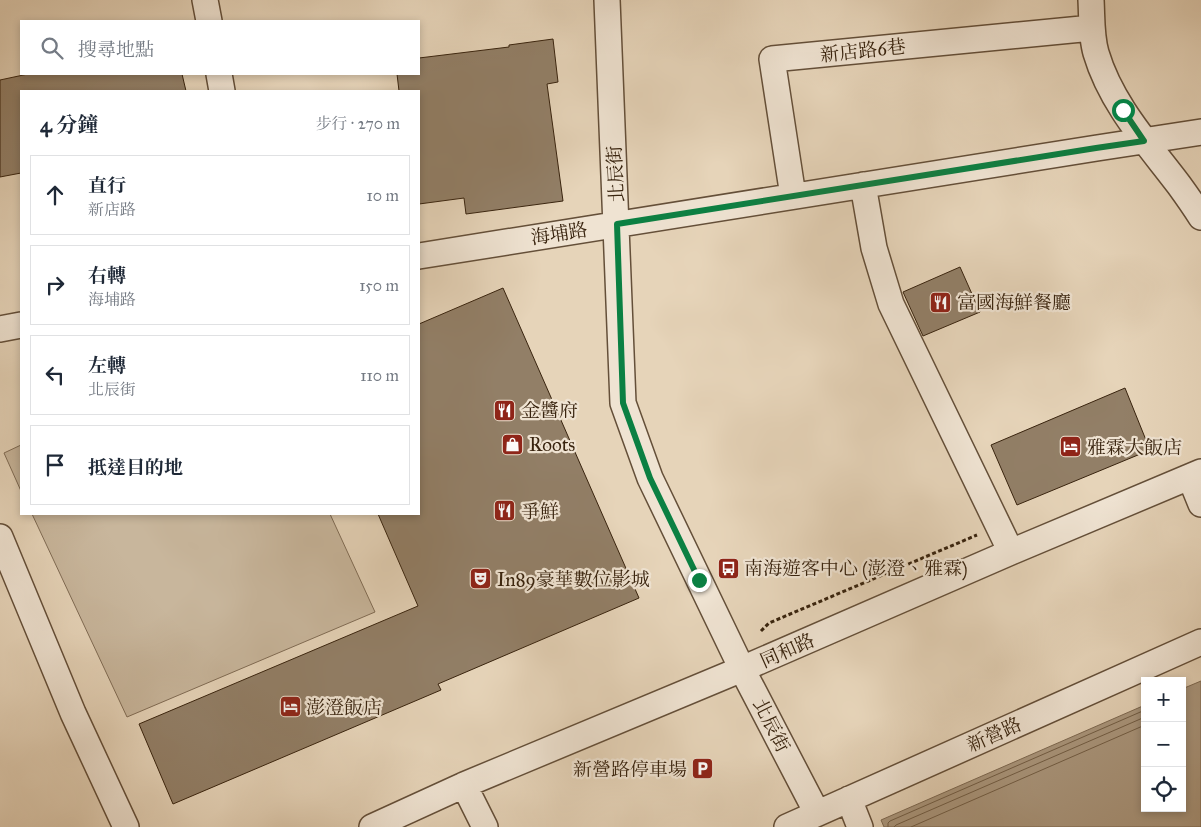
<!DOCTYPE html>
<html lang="zh-TW">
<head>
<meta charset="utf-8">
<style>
	body { margin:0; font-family:"IM FELL Great Primer","Noto Serif TC",serif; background:#f2f2f3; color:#1f2937 }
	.controls { position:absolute; right:15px; bottom:15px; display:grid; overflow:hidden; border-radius:0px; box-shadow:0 2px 8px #0003 }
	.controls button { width:45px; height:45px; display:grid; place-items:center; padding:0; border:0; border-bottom:1px solid #e0e1e3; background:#fff; color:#1f2937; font:25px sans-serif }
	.stop { position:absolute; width:15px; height:15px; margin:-11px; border:4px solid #0b8043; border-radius:50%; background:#fff }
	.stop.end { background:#0b8043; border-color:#fff; box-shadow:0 1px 5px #0008 }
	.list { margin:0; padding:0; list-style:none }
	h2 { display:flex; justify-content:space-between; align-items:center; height:65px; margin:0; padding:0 20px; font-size:21px }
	h2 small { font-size:16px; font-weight:400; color:#747a83 }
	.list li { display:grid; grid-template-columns:32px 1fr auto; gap:15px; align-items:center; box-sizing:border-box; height:80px; margin:0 10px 10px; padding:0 10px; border:1px solid #e0e1e3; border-radius:0px }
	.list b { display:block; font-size:19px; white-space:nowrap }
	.list p { margin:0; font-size:16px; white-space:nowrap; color:#747a83 }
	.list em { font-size:16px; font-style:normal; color:#747a83 }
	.icon { flex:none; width:28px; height:28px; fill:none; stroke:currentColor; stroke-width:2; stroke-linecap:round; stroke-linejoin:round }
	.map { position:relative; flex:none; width:1201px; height:827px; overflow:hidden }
	.search { position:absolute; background:#fff; box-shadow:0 2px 8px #0003; left:20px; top:20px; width:400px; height:55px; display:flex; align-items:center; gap:12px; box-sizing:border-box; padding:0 18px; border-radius:0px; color:#747a83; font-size:19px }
	.panel { position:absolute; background:#fff; box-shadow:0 2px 8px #0003; left:20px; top:90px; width:400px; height:425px; border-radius:0px }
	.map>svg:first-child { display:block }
	.green { fill:#c8b69c; stroke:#806c55 }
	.water { fill:#ab987f; stroke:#7d6952 }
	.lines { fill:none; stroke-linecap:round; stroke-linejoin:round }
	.shore { stroke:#725e46; stroke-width:1 }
	.building { fill:#927f67; stroke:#38230e }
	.minor-casing { stroke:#644f39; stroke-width:28 }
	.path { stroke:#38230e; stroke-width:3; stroke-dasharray:4 2.5; stroke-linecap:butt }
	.minor { stroke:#efe3d2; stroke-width:25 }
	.route { stroke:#0b8043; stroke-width:6 }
	.labels { text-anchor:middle; stroke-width:4.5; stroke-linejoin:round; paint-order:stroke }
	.street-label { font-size:19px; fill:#38230e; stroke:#efe3d2 }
	.poi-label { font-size:19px; fill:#38230e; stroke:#efe3d2; text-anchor:start }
</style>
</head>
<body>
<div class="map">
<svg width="1201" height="827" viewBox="0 0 1201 827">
	<rect width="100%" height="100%" fill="#e6d4b9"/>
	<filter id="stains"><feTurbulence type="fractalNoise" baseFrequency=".004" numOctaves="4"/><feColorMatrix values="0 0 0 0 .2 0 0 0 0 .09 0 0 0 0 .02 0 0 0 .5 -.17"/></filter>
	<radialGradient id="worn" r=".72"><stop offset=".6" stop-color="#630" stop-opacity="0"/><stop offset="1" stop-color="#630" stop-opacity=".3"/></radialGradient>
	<path class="green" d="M21,445v46l-17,-38z
		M32,514h298l45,98 -248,105z"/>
	<path class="water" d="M1201,681v146h-317l-3,-7 264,-115v103h37v-119z"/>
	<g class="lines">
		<path class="shore" d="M888,827v-4l2,-2 255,-111
			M894,827l2,-2 249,-108
			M911,827l234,-102"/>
	</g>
	<path class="building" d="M553,39l5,43 -11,2 16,117 -97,13 -2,-16 -45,6v-113h-20l-2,-17h22v-16l90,-11v-2z
		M28,74h154l4,17h-165v82l-21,4v-97z
		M960,267l20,45 -57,24 -20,-44z
		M503,288l136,310 -201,86 3,6 -268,114 -34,-80 279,-118 -40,-92h41v-190z
		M1125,388l25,62 -133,55 -26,-60z"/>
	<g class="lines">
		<defs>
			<path id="minor" d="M205,0l4,21
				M607,0l16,403 27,75 92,191 75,144
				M1091,0c1,17 0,36 5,53 15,51 52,91 83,132 8,11 15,21 22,32
				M219,74l3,17
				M863,185l11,63 17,56 120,248
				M793,196l-21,-137 320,-31
				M419,256l678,-108 104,-16
				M0,329l21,-4
				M1190,477l11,27
				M0,537l73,176 53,114
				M464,785l21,42
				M849,799l11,28
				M372,827l92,-42 278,-116 269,-117 190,-80
				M787,827l414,-185"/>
		</defs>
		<use href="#minor" class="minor-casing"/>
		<path class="path" d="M761,631l8,-8 208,-88"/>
		<use href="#minor" class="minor"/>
	</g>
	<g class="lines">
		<path class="route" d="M699,580l-49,-102 -27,-75 -6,-179 479,-76 48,-7 -21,-31"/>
	</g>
	<defs>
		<symbol id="restaurant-square" viewBox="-11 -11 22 22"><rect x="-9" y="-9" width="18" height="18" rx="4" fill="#8f2418" stroke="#efe3d2"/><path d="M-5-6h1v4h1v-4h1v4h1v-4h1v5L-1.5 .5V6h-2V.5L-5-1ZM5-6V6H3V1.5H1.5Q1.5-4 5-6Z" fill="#fff"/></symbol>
		<symbol id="shop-square" viewBox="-11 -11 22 22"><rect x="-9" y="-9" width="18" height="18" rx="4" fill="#8f2418" stroke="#efe3d2"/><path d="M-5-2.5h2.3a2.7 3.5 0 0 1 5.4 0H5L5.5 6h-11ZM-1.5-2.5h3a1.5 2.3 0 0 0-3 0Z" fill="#fff"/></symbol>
		<symbol id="hotel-square" viewBox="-11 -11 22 22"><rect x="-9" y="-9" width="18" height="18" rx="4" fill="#8f2418" stroke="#efe3d2"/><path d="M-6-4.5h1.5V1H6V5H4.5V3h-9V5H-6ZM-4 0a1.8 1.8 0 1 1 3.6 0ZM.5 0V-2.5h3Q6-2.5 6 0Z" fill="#fff"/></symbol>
		<symbol id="bus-square" viewBox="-11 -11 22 22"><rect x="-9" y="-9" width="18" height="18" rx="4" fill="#8f2418" stroke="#efe3d2"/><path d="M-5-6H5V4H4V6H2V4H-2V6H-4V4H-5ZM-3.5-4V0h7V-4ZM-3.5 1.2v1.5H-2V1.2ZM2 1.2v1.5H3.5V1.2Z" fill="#fff"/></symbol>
		<symbol id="theatre-square" viewBox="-11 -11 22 22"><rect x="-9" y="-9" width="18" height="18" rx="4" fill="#8f2418" stroke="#efe3d2"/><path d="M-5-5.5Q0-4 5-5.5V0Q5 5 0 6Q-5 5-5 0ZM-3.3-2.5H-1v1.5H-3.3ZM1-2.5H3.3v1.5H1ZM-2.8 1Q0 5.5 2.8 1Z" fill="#fff"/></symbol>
		<symbol id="parking-square" viewBox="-11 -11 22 22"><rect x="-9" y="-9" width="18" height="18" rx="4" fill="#8f2418" stroke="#efe3d2"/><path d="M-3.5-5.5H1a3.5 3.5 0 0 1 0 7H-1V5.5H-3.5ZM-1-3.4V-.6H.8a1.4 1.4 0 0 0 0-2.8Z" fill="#fff"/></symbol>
	</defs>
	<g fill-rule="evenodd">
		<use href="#restaurant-square" x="928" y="290" width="25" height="25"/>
		<use href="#restaurant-square" x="492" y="398" width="25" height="25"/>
		<use href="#shop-square" x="500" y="432" width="25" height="25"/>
		<use href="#hotel-square" x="1058" y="434" width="25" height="25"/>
		<use href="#restaurant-square" x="492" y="498" width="25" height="25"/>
		<use href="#bus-square" x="716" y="556" width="25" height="25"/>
		<use href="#theatre-square" x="468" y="566" width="25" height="25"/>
		<use href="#hotel-square" x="278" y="694" width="25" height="25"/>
		<use href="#parking-square" x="690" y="756" width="25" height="25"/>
	</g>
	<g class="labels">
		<g class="street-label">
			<text transform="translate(863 50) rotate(-6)" y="7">新店路6巷</text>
			<text transform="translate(615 174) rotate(-93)" y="7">北辰街</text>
			<text transform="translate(559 233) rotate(-9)" y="7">海埔路</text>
			<text transform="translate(787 650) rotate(-24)" y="7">同和路</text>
			<text transform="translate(772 725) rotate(63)" y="7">北辰街</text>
			<text transform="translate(994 734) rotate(-24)" y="7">新營路</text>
		</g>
		<g class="poi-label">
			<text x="957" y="309">富國海鮮餐廳</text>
			<text x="521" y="417">金醬府</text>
			<text x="529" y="451">Roots</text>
			<text x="1087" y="454">雅霖大飯店</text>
			<text x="521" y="518">爭鮮</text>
			<text x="744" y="575">南海遊客中心 (澎澄、雅霖)</text>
			<text x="497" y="586">In89豪華數位影城</text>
			<text x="306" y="714">澎澄飯店</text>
			<text x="687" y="776" text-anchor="end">新營路停車場</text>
		</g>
	</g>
	<rect width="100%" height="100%" filter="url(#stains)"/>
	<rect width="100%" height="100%" fill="url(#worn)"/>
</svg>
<div class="controls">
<button>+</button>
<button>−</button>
<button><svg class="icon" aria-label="locate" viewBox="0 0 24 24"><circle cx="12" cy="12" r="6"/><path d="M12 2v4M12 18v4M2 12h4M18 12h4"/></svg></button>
</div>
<div class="stop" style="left:1123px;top:110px"></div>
<div class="stop end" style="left:699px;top:580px"></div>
<div class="search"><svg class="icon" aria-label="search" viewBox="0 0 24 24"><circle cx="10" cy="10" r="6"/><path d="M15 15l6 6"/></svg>搜尋地點</div>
<section class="panel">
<h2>4 分鐘<small>步行 · 270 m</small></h2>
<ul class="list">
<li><svg class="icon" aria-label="ahead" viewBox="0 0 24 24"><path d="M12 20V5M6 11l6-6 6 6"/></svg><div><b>直行</b><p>新店路</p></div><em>10 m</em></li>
<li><svg class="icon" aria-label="right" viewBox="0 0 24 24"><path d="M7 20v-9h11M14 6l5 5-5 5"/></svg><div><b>右轉</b><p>海埔路</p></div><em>150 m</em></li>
<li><svg class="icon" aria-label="left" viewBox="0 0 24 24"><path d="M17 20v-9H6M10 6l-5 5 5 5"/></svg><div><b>左轉</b><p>北辰街</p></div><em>110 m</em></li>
<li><svg class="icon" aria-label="arrive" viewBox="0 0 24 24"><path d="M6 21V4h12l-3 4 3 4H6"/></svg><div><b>抵達目的地</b></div></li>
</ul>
</section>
</div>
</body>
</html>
